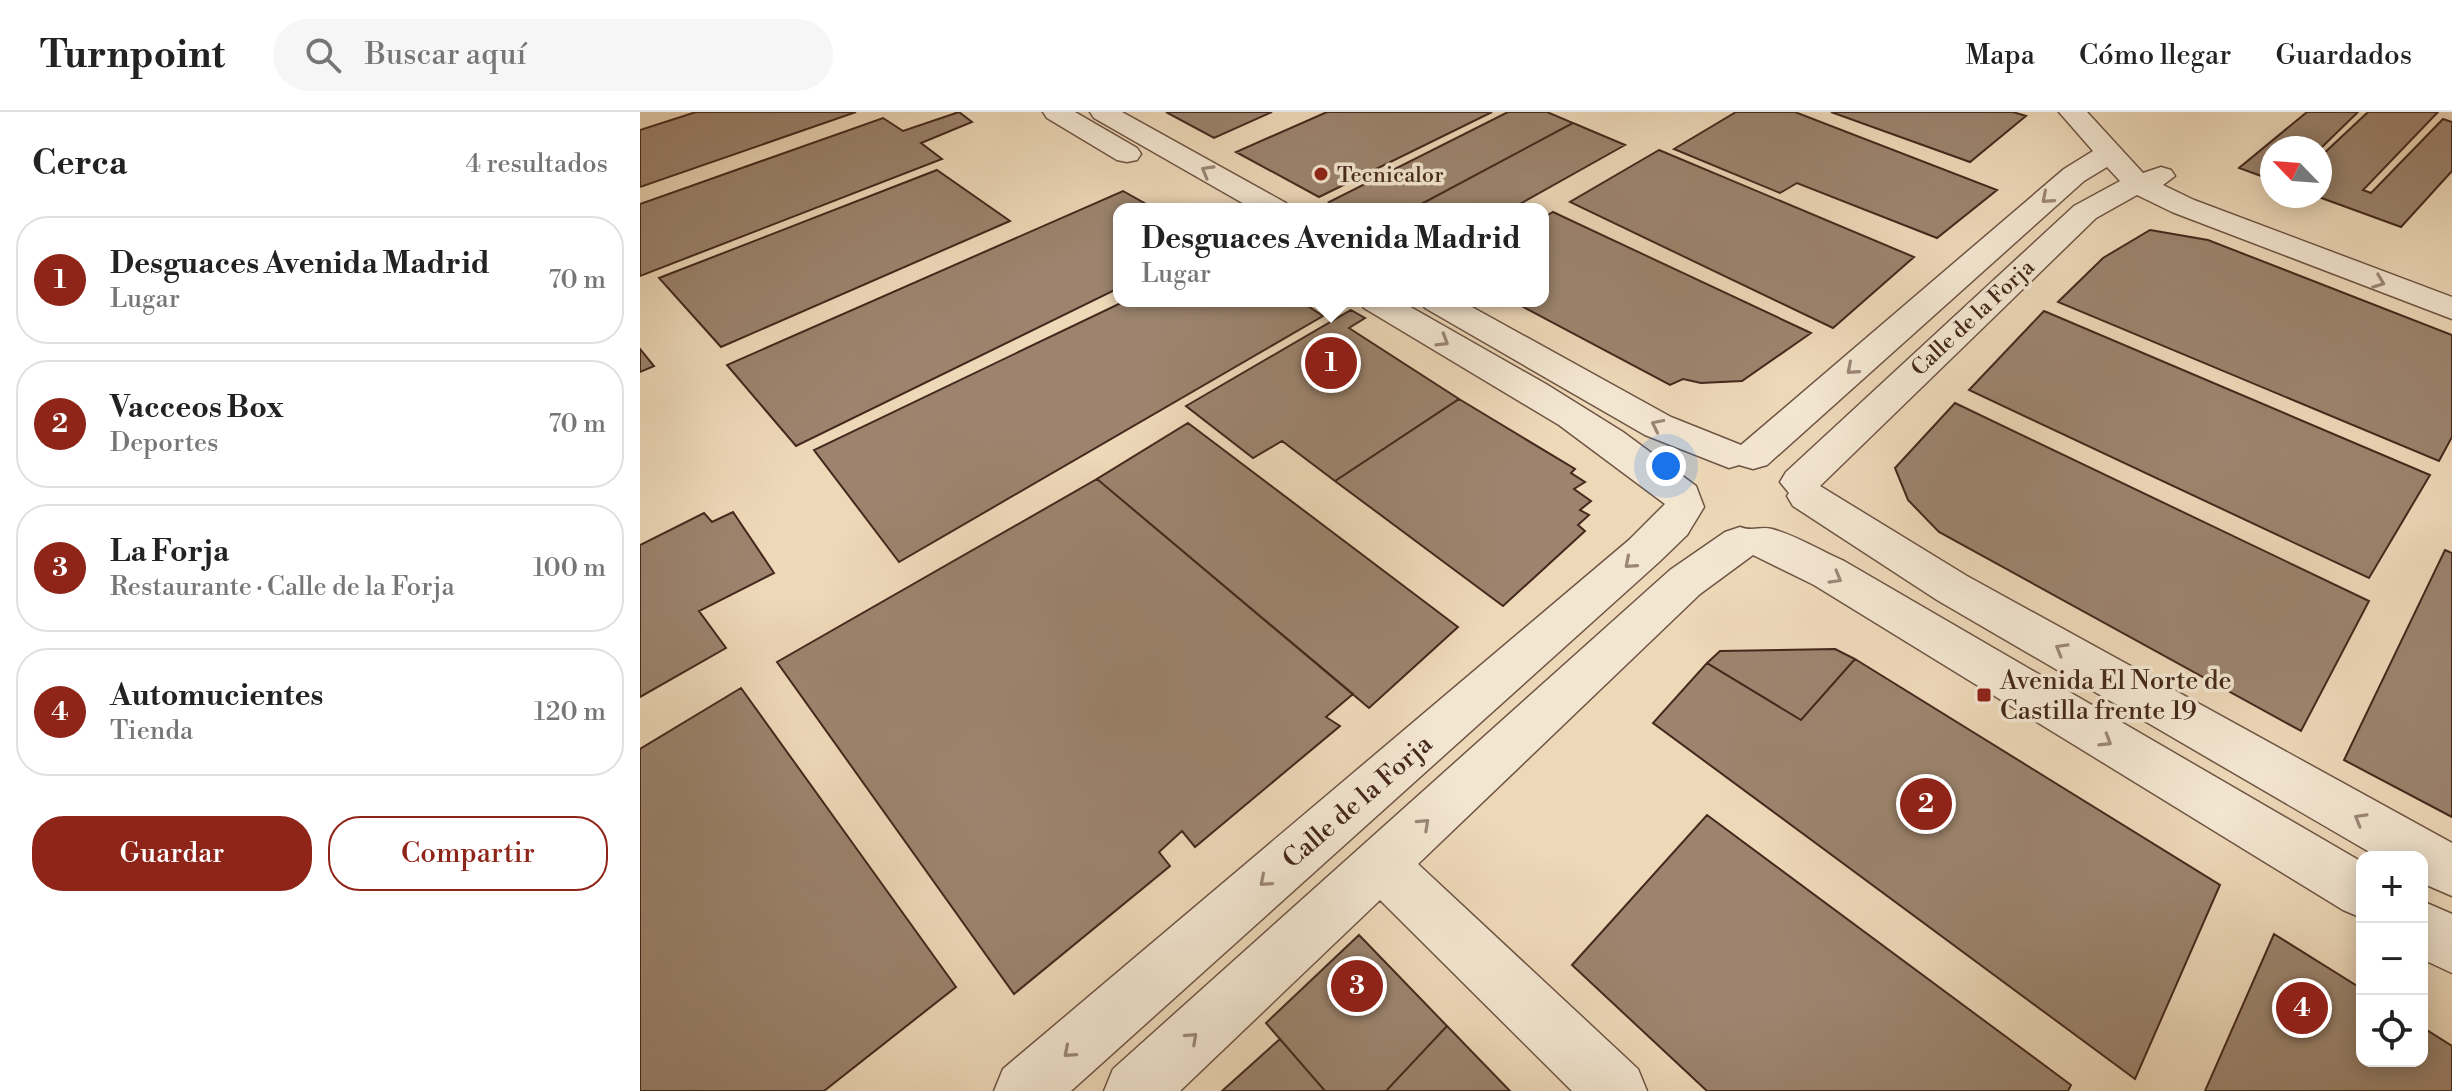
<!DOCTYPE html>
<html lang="es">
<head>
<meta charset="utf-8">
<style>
	body { margin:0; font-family:"Libre Bodoni",serif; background:#f6f6f6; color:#222 }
	.controls { position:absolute; right:24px; bottom:24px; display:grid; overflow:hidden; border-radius:16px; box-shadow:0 4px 20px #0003 }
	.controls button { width:72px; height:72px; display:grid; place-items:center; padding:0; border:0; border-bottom:2px solid #e0e0e0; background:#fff; color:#222; font:40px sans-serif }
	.compass { position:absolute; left:1620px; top:24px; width:72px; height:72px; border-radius:50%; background:#fff; box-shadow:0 4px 20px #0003; rotate:295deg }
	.you { position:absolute; left:1026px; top:354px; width:28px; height:28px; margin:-20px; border:6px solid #fff; border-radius:50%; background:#1a73e8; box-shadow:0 0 0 12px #1a73e833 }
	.badge { display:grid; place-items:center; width:52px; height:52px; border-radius:50%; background:#8f2418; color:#fff; font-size:26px; font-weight:700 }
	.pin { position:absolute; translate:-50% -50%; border:4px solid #fff; box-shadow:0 2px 8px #0006 }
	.popup { position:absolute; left:473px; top:91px; width:436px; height:104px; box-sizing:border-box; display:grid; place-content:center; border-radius:16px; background:#fff; filter:drop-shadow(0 2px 6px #0005); font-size:26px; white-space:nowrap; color:#767676 }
	.popup b { font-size:30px; color:#222 }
	.popup::after { content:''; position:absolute; left:50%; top:100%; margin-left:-16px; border:16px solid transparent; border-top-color:#fff }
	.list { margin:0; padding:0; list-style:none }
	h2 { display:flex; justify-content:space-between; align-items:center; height:104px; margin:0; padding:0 32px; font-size:34px }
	h2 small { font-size:26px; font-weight:400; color:#767676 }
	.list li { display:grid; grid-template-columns:52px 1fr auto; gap:24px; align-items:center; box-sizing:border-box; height:128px; margin:0 16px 16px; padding:0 16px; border:2px solid #e0e0e0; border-radius:32px }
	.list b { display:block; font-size:30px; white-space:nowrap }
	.list p { margin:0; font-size:26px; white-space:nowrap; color:#767676 }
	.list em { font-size:26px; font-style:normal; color:#767676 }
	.actions { display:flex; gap:16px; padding:24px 32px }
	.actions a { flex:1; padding:18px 0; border:2px solid #8f2418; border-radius:32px; text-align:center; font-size:28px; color:#8f2418 }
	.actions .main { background:#8f2418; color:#fff }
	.icon { flex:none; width:44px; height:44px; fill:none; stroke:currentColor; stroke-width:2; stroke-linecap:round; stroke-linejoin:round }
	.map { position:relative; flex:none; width:1812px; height:979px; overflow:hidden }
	header { display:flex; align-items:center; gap:48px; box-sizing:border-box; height:112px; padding:0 40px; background:#fff; border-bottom:2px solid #e0e0e0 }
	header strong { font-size:38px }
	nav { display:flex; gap:44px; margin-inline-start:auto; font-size:28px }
	.search { width:560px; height:72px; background:#f6f6f6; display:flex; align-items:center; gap:20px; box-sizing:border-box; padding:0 28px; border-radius:44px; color:#767676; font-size:30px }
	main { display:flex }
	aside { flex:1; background:#fff }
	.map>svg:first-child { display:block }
	.building { fill:#9c846e; stroke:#45281d; stroke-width:2 }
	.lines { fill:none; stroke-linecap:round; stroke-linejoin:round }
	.minor-casing { stroke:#6f5444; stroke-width:3 }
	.minor { fill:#f3e6d1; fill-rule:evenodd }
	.oneway { stroke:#9c8777 }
	.poi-dot { fill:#8f2418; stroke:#f3e6d1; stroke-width:3 }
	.labels { text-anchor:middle; stroke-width:7; stroke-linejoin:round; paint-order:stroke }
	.far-poi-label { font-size:22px; fill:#45281d; stroke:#f3e6d1; text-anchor:start }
	.far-street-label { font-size:22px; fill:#45281d; stroke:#f3e6d1 }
	.poi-label { font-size:26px; fill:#45281d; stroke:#f3e6d1; text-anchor:start }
	.street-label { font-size:26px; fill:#45281d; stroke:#f3e6d1 }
</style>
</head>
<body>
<header>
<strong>Turnpoint</strong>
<div class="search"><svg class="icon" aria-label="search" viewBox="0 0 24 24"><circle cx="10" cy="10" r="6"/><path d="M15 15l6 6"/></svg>Buscar aquí</div>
<nav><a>Mapa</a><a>Cómo llegar</a><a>Guardados</a></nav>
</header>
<main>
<aside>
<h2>Cerca<small>4 resultados</small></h2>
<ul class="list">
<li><span class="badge">1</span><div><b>Desguaces Avenida Madrid</b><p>Lugar</p></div><em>70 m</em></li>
<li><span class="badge">2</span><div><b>Vacceos Box</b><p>Deportes</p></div><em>70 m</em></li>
<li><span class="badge">3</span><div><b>La Forja</b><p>Restaurante · Calle de la Forja</p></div><em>100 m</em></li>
<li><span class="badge">4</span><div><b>Automucientes</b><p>Tienda</p></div><em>120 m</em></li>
</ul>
<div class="actions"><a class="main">Guardar</a><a>Compartir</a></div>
</aside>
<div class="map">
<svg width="1812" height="979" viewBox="0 0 1812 979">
	<rect width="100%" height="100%" fill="#edd8b8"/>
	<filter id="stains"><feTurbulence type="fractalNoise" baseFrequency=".0025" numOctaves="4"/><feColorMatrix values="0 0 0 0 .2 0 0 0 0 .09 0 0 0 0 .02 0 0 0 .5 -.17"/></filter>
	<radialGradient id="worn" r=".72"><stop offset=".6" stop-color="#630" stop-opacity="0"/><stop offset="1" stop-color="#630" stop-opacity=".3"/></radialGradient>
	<path class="building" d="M56,0h160l-216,75v-57z
		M319,0l13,10 -51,21 21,16 -302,117v-72l243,-86 20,13z
		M526,0h106l-58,26z
		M687,0h165l-173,85 -83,-45z
		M868,0h39l26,11 -161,86h-71l-12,-7z
		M1096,0h59l202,78 -60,48 -140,-55 -17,10 -106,-44z
		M1191,0h182l13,4 -56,46z
		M1667,0h51l-38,37 -48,-1v32l-33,-12z
		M1728,0h70l-75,78 8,3 72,-74 9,3v49l-51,56 -85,-31h4v-39z
		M933,11l52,22 -114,64h-99z
		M1019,38l255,107 -81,71 -263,-126z
		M297,58l73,51 -289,126 -62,-69z
		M483,79l32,18h-36v79l-323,158 -69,-81z
		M913,100l258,121 -69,48 -41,2 -18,-4 -13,6 -158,-84h31v-83z
		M1510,118l58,10 244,95v102l-13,24 -381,-159 45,-44z
		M485,189h175l23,15 -424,246 -85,-112z
		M711,198l14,8 -16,10 110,71 -124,82 -53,-40 -29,17 -67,-52z
		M1404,199l386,164 -61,103 -400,-188z
		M0,237l14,17 -14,6z
		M819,287l116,70 -4,4 14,9 -11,7 17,12 -11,9 9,5 -11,10 7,6 -82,75 -168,-125z
		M1315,291l414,198 -68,130 -362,-199 -31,-32 -13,-32z
		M548,311l270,204 -89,81 -272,-229z
		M457,367l256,215 -27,23 14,9 -145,121 -13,-16 -23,21 11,14 -156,128 -237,-332z
		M93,400l41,61 -75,38 27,37 -86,49v-152l64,-32 8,9z
		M1805,438l7,3v264l-108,-57z
		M1195,537l20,10 -54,61 -94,-57 13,-12z
		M1215,547l365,226 -85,194 -482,-356 54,-60 94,57z
		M101,576l215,299 -132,104h-184v-342z
		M1067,703l364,270 -3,6h-361l-135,-126z
		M1634,822l88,55v72h60v-34l30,19v45h-247z
		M719,823l88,91 -61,65h-61l-59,-68z
		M807,914l63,65h-124z
		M640,927l45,52h-103z"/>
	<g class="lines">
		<defs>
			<path id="minor" d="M403,0h32l62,36 4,6 -4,6 -10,2 -10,-2 -70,-42z
				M450,0h32l164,91 4,6h-37l-159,-91z
				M1419,0h28l56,61 18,-6 10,3 4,6 -12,9 31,15 258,97v22l-280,-107 -35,-17 -41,23 -276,268 147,90 485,267v53l-30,-13v-26h-44l-441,-257 -144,-94 -6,-10 2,-3 -9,-11 6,-10 288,-266 46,-25 -13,-14 -23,14 -317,284 -14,4 -14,-4 -10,3 -84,-33 -220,-127 -5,-7h41l210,116 70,28 323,-276 29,-18z
				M719,189h41l146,83 77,48 73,54 8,21 -17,28 -28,27 -588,529h-77l9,-22 626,-529 36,-36 -106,-79 -195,-117z
				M1100,415c13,5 20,-1 32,2 25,7 49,22 72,32l518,301v56l-19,-8 -529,-325 -61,-30 -53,39 -282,270 220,205 9,22h-75l-192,-191 -200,191h-76l9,-22 557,-499 55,-38z
				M1782,789l30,13v59l-30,-14z"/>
		</defs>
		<use href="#minor" class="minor-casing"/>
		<use href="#minor" class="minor"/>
	</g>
	<defs><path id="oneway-chevron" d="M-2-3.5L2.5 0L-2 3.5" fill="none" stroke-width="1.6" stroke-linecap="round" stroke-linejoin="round" transform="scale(2)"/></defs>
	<g class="oneway">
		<use href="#oneway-chevron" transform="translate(567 59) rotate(-150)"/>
		<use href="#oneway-chevron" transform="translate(1407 86) rotate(139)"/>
		<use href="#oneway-chevron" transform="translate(1739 170) rotate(21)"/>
		<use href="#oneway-chevron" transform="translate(803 229) rotate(31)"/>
		<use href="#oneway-chevron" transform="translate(1212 257) rotate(139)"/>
		<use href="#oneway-chevron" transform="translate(1017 313) rotate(-154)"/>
		<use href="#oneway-chevron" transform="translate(990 451) rotate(139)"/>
		<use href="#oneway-chevron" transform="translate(1196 466) rotate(30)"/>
		<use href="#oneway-chevron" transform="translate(1421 537) rotate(-150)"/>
		<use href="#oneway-chevron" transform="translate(1466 629) rotate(31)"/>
		<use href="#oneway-chevron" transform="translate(1720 707) rotate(-150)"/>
		<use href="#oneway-chevron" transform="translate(784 712) rotate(-43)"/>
		<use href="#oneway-chevron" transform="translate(625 769) rotate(139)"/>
		<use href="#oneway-chevron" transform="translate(552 926) rotate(-43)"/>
		<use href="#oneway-chevron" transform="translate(429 940) rotate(139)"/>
	</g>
	<g class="poi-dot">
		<circle cx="681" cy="62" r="8"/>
		<rect x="1336" y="575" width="16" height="16" rx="4"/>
	</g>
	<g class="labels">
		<g class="far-poi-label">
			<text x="697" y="70">Tecnicalor</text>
		</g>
		<g class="far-street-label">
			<text transform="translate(1332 205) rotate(-43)" y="8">Calle de la Forja</text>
		</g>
		<g class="poi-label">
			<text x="1360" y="577">Avenida El Norte de<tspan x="1360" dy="30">Castilla frente 19</tspan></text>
		</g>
		<g class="street-label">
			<text transform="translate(717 689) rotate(-41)" y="9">Calle de la Forja</text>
		</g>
	</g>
	<rect width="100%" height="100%" filter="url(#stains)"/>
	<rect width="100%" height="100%" fill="url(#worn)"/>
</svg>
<div class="controls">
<button>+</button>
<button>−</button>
<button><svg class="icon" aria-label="locate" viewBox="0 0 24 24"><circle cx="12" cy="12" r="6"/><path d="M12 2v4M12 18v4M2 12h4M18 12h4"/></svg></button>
</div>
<svg class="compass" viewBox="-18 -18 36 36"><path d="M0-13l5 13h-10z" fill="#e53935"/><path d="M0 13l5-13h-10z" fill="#767676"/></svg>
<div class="you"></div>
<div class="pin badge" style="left:691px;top:251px">1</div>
<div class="popup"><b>Desguaces Avenida Madrid</b>Lugar</div>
<div class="pin badge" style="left:1286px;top:692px">2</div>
<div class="pin badge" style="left:717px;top:874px">3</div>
<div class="pin badge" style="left:1662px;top:896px">4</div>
</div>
</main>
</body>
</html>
